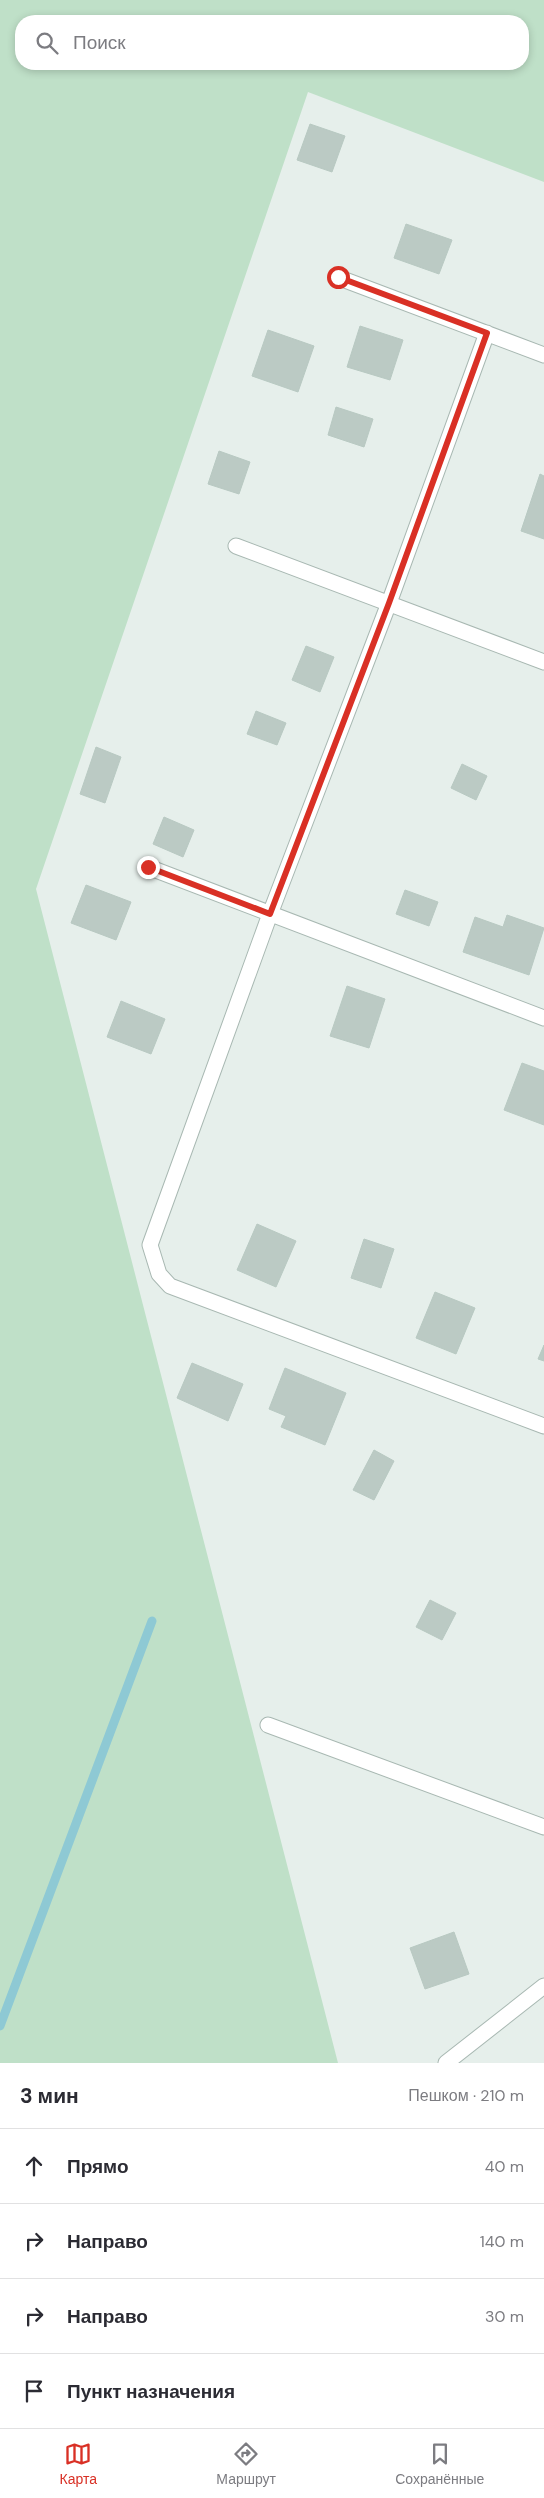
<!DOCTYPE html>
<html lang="ru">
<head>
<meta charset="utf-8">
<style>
	body { margin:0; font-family:"DM Sans",sans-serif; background:#f7f7f7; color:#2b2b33 }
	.stop { position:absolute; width:15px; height:15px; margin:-11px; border:4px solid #d93025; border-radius:50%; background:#fff }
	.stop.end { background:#d93025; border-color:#fff; box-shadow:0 1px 5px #0008 }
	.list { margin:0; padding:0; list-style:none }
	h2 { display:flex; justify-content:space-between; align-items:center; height:65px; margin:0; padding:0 20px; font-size:21px }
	h2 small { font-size:16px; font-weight:400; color:#7c7c81 }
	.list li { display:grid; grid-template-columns:32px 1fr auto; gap:15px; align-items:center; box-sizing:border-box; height:75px; padding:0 20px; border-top:1px solid #e1e1e2 }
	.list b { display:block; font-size:19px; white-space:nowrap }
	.list em { font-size:16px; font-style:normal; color:#7c7c81 }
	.icon { flex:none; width:28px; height:28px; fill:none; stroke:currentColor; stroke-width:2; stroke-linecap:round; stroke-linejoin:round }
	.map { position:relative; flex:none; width:544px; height:2063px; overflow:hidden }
	.search { position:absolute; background:#fff; box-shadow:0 2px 8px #0003; left:15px; right:15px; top:15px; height:55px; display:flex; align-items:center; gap:12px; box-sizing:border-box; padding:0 18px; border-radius:20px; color:#7c7c81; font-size:19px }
	.sheet { height:365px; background:#fff }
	nav { display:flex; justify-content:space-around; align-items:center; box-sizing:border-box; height:70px; border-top:1px solid #e1e1e2; background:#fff; font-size:14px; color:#7c7c81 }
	nav a { display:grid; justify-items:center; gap:2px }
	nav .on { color:#d93025 }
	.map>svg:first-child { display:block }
	.green { fill:#bfe0c8; fill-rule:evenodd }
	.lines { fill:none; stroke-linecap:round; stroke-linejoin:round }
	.stream { stroke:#8ec9d4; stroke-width:9 }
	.building { fill:#bbcac4; stroke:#b8c9c2 }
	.service-casing { stroke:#a8b8b2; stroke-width:17 }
	.service { stroke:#fff; stroke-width:15 }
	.route { stroke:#d93025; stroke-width:6 }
</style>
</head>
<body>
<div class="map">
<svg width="544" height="2063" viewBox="0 0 544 2063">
	<rect width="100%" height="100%" fill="#e6efeb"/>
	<path class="green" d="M0,0h544v182l-236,-90 -272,797 302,1174h-338zM21,21h502v43h-502z"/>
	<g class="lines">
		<path class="stream" d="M0,2026l152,-405"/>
	</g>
	<path class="building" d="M310,124l35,12 -13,36 -35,-12z
		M406,224l46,16 -13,34 -45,-16z
		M360,326l43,14 -13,40 -43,-13z
		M268,330l46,16 -16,46 -46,-16z
		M336,407l37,12 -9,28 -36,-12z
		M219,451l31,11 -11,32 -31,-10z
		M540,474l4,2v63l-23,-8z
		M306,646l28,11 -14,35 -28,-12z
		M256,711l30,12 -9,22 -30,-11z
		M96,747l25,10 -16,46 -25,-9z
		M462,764l25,12 -11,24 -25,-12z
		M164,817l30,13 -11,27 -30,-13z
		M86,885l45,17 -15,38 -45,-17z
		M405,890l33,12 -9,24 -33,-12z
		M507,915l37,13 -15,47 -66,-23 12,-35 28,10z
		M347,986l38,13 -16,49 -39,-12z
		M121,1001l44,18 -14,35 -44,-17z
		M522,1063l22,8v54l-40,-15z
		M257,1224l39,17 -20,46 -39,-17z
		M364,1239l30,10 -13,39 -30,-10z
		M435,1292l40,16 -19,46 -40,-16z
		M544,1345v16l-6,-2z
		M192,1363l51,21 -15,37 -51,-23z
		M285,1368l61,25 -21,52 -44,-18 5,-11 -17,-7z
		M374,1450l20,11 -20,39 -21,-10z
		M430,1600l26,13 -14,27 -26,-13z
		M454,1932l15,42 -44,15 -15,-41z"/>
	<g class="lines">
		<defs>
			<path id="service" d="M337,277l207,78
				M487,333l-98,270 -119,311 -120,331 9,29 11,12 374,140
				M236,546l308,116
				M148,867l396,151
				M268,1725l276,102
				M446,2063l98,-77"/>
		</defs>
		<use href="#service" class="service-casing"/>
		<use href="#service" class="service"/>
	</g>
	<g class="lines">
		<path class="route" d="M148,867l122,47 119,-311 98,-270 -149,-56"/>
	</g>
</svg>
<div class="stop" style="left:338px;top:277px"></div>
<div class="stop end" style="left:148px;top:867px"></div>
<div class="search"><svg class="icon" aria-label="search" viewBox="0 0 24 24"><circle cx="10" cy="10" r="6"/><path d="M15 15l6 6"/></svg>Поиск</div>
</div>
<section class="sheet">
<h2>3 мин<small>Пешком · 210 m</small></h2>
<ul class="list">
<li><svg class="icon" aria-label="ahead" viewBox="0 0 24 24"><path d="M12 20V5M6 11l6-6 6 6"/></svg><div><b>Прямо</b></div><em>40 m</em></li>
<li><svg class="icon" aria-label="right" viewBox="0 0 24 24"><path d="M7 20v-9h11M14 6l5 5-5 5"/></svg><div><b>Направо</b></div><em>140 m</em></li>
<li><svg class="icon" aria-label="right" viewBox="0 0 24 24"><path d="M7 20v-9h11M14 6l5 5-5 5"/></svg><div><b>Направо</b></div><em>30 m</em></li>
<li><svg class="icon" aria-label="arrive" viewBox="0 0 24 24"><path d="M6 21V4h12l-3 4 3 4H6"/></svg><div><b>Пункт назначения</b></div></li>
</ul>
</section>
<nav>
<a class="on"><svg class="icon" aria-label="map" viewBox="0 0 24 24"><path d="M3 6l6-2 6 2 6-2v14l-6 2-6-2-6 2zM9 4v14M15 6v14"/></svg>Карта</a>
<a><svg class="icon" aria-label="directions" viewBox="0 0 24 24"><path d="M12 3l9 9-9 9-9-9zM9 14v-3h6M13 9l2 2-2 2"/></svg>Маршрут</a>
<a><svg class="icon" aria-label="saved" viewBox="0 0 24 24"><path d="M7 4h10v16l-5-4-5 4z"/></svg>Сохранённые</a>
</nav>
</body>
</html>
